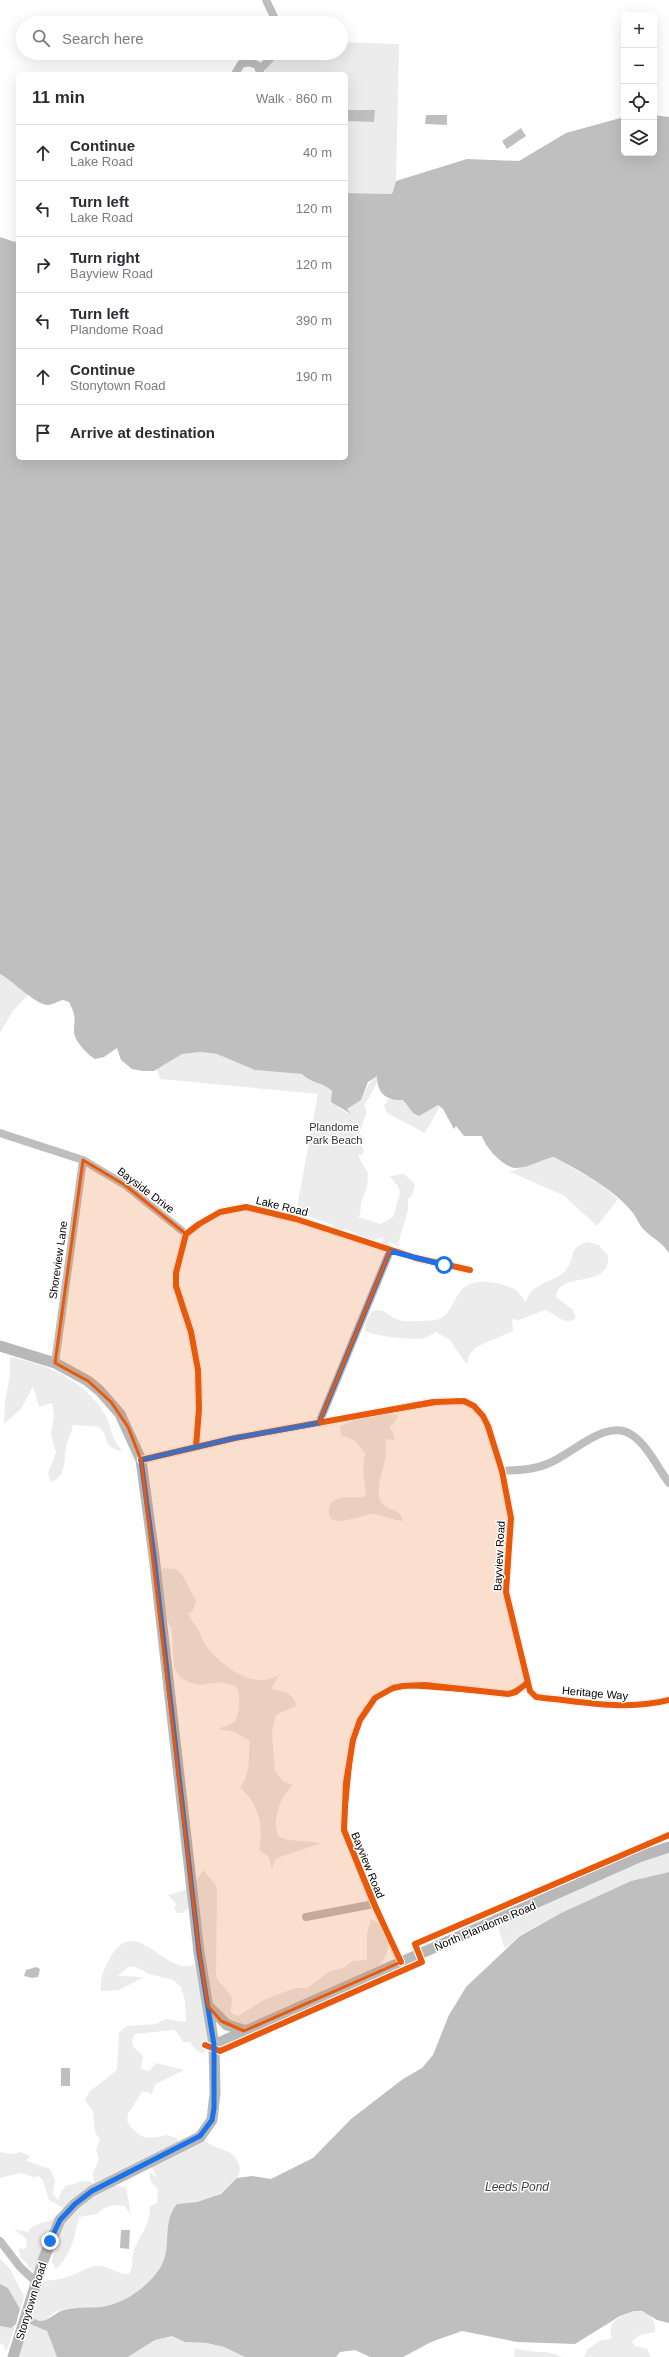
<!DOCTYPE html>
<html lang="en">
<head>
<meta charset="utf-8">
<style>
	body { margin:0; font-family:Arial,sans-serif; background:#f7f7f7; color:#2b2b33 }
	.controls { position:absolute; right:12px; top:12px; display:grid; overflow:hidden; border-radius:6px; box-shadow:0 4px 16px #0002 }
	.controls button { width:36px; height:36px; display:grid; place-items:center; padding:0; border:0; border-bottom:1px solid #e1e1e2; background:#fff; color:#2b2b33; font:20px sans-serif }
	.stop { position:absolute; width:12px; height:12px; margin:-9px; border:3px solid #1a73e8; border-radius:50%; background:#fff }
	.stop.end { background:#1a73e8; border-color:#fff; box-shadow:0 1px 4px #0008 }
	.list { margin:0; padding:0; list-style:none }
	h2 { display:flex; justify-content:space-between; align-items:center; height:52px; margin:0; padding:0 16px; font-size:17px }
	h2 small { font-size:13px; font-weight:400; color:#7c7c81 }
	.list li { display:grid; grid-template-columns:26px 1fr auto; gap:12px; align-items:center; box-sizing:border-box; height:56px; padding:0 16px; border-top:1px solid #e1e1e2 }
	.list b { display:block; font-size:15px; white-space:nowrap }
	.list p { margin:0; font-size:13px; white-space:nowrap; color:#7c7c81 }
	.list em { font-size:13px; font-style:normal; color:#7c7c81 }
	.icon { flex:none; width:22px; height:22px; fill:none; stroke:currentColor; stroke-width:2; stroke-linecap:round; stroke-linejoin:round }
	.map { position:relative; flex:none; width:669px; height:2357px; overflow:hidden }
	.search { position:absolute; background:#fff; box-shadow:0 4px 16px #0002; left:16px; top:16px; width:332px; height:44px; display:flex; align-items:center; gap:10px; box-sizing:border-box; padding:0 14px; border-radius:22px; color:#7c7c81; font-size:15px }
	.panel { position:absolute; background:#fff; box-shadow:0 4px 16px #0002; left:16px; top:72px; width:332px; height:388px; border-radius:6px }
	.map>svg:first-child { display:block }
	.green { fill:#ececec }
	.water { fill:#bfbfbf }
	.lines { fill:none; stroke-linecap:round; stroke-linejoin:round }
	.street { stroke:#bebebe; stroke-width:8 }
	.secondary { stroke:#b8b8b8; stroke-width:11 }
	.cycleway-casing { stroke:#fff; stroke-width:8 }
	.cycleway { stroke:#e8590c; stroke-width:6 }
	.route { stroke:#1a73e8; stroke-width:5 }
	.marked { fill:#e8590c; fill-opacity:0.2; stroke:#e8590c; stroke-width:3; stroke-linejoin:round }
	.labels { text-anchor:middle; stroke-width:3; stroke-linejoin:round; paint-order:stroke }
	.park-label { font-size:11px; fill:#333; stroke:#fff }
	.street-label { font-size:11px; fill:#000; stroke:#fff }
	.water-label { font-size:12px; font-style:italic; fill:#444; stroke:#fff }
</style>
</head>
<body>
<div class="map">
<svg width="669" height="2357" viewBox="0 0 669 2357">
	<rect width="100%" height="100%" fill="#fff"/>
	<path class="green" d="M341,42l58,2 -3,137 -4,13 -46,-1v-119h-78l-5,-5 13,-10 2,-6h63z
		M0,974l29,20 -16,17 -13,22z
		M201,1052l16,2 38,16 47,4c7,8 22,7 28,15 3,4 5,13 8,18l11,7 -2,-5c3,-5 9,-6 13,-10 8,-7 5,-15 18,-24l-1,8 -13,23 3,6 -8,21 5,6 -3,5 3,6 -1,4 -5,2 10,17 -1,14 -6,16 -1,12 -2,2 22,7 13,-7 7,-24 -1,-5 -9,-12 14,-2 11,10 -3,12 -4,2v12l-10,34 3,4 -11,-6 -2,3 -6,-1 1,-7 -9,3 -27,-10 -12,-1 -2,-4 -37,-13 22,-118 -158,-15 -3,-10 25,-15z
		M387,1099l16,1 5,7 17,5 13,-7 1,3 -14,25 -38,-20 -3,-8 4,-3z
		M554,1157l48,28 16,14 -21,27 -34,-31 -53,-23 32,-13z
		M589,1242l10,3 9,11c3,34 -50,14 -52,41l16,12 4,9c-13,9 -20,-5 -31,-8l-26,10 -7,-1 1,12 -37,16 -7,8 -2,10 -18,-26 -14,-7c-3,2 -7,5 -11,6 -10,3 -50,-2 -59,-7l1,-10 6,-10c14,-3 15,5 27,9 6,2 31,1 37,0 17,-4 17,-26 30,-34 11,-8 36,-3 48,3 5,3 9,9 12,14 4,-21 28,-20 39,-32 12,-13 1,-24 24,-29z
		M10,1357c39,7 77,25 97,61 3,7 4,14 7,21 2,4 6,8 8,13 -23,-8 -10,-12 -23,-25l-26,-2c-1,6 -4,12 -6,18 -4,15 1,33 -16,39l-3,-9 8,-20 -5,-18 3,-21 -2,-11 -13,4 -6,-21 -12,23 -17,15 1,-22 5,-26z
		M383,1414l15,1 -3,7 -6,5 4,5 2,8 -9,-1c-1,5 1,10 0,15 -1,12 -13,39 -4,49 7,8 18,6 21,18 -11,-1 -19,-6 -30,-7 -11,0 -47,18 -44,-4 0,-4 3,-9 6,-10 8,-5 22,-1 31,-4l-3,-26 2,-17 -11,-13 -13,-5 -1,-9 26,-10z
		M163,1568l13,1 6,5 14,27 -3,10 -5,2c3,7 7,12 11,18 2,4 3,8 5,12 16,22 48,48 75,32l-8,14c12,2 23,4 25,17l-20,9 -4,17 3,39 8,10 10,4c-13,12 -22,36 -14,52l9,3 34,3 -45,15 -3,4 -2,7 -4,-13 -9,-6c5,-21 0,-48 -19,-62 13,-21 7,-26 10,-47l-15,-9 -17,-3 17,-7c5,-12 6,-24 1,-36l-17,-4 -19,3 -9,-2 -10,-5 -7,-10 -2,-38 -6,-13 -5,-46z
		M669,1847v25l-38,9 -70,32 -41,22 -15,14 -9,-28z
		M203,1870l12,14 2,7 -1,85c3,8 16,17 16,24 0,4 -2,9 -1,13l7,3 28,-17 29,-11h12l23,-17 13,-3 10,-7 14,-1v-26l4,-15 10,5c9,23 11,24 -4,44l-133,59 -26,-12 -12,9 1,19 -3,11 -8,-4 -6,-8h-7l-6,-10 -4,-2 -38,4c-8,15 3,14 8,22l-2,13 8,2 7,-8 28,7 -28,14 -5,11 -3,-3h-6l-14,22 -1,7c12,19 21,19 40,14l9,3 3,4 -66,43 13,2 5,28 -6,-9c-12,-2 -20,-1 -28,8l-18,3c-5,20 -7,37 -23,52l-4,-7 3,-24 -19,32h-4l-12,-14 -1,-8 5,1 3,-3 -1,-7 -12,-10 14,3c8,-14 30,-6 35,-24l-14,-8 -6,-19 -4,-5 -5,1 -14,-4 -20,5v-26l11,2 9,-2 10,4 -4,5 24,8 5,11 -2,14 5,6 4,-10 5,-5c11,1 14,-9 27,-1l-1,-11 6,-14 -3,-9 4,-10 -5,-8 -2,-21 -8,-11 4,-8 28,-22 2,-38 8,-6 29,-2 10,-5 20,3 -1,-21 -4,-14 -8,-7 -24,-6 -15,-8 -6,1 -10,9 26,1 -25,13 -18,1c-1,-15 3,-22 10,-35 27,-45 57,28 87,6l-7,-58 -8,9h-6l-3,-5 3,-3 -9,-10c19,-5 24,-6 35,-25z
		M200,2137c5,3 10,8 15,10 7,3 13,3 19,9 7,8 8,17 1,25 -17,19 -34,21 -58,23 -13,14 -7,30 -9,47 -4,24 -35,49 -58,55 -13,2 -27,2 -40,3 -4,0 -11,1 -15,3 -7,5 -10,13 -21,7l-2,-4 5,-12 -7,-2 6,-20c10,0 26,-1 34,-5 10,-3 16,-9 26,-10 13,-1 20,9 33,8 5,-7 2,-15 5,-24 7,-18 16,-23 16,-44l7,-3 1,-14 -7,-7 -2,-10 8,6 -7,-15z
		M0,2258l10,11 14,27 -4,17v-4l-12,-21 -8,-4z
		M634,2311c13,-1 23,7 21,21l-15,3 -8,7 3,4 12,3 4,8h-67l4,-8 13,-9 11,-1c-6,-17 8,-23 22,-28z
		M16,2324l-10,28 -2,-6 -4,-3v-17l11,2z
		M30,2324l17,7 10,26h-44l14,-31z
		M172,2336l13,6 22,1 17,4 21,10h-117l27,-17z
		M515,2348c16,6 32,1 47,9h-48z"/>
	<path class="water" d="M347,110h28l-1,12 -28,-1z
		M426,115h21v10l-22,-1z
		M654,115l15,2v1136c-7,-11 -16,-14 -25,-23 -5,-5 -7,-12 -11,-17 -20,-25 -52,-41 -79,-56 -12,2 -25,11 -38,11 -12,0 -31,-21 -34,-32h-18l-8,-10 -2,3 -11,-20 -5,-4 -19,11 -6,-3 -10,-13c-17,1 -26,-7 -26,-24l-9,6 -7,18 -14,9 4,5 -20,-12 1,-11c-9,-9 -22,-8 -30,-17l-47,-4 -38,-16 -16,-2 -19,2 -28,17h-11l-11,-2 -11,-9 -4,-12 -13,9 -9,2c-7,-4 -20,-17 -21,-27 0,-15 3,-14 -5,-30l-6,-2c-5,1 -11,5 -15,5 -12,0 -35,-24 -48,-31v-737l15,5 3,-4v220h328v-265l46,1 4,-13 71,-22 52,2 47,-28 58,-16v36h30z
		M521,128l5,8 -19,13 -5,-8z
		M669,1872v451l-12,-3 -15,-9h-8l-14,5 -45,28 -58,-2 -55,-11 -31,11 -28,15h-33l-15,-7 -15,2 -4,5h-91l-21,-10 -17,-4 -22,-1 -13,-6 -17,4 -27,17h-71l-10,-26 -17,-7 2,-7c13,11 20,-4 32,-7 12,-3 25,-2 37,-3 23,-3 47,-20 59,-39 13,-20 1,-46 17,-64l20,-2 24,-8 16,-16 15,-2 19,3 42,-21 38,-39 52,-40 19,-11 11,-13 16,-40 17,-28 54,-51 41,-23 70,-32z
		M36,1967l4,2 -2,8 -6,1 -8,-2 2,-6z
		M61,2068h9v18h-9z
		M121,2230h9l-1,19 -9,-1z
		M0,2284l8,4 12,21 -4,15 -5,4 -11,-2z"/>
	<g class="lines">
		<path class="street" d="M266,0l11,23
			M260,69l16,-16
			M235,74l6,-10 8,-2 8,3 4,9
			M0,1133l83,27 42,25 61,49
			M55,1363l28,-203
			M319,1423l71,-172
			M196,1447l3,-38 -1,-39 -7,-38 -15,-46v-13l10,-39 13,-10 21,-12 26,-5 50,12 120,39 54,12
			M141,1460l94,-22 198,-36 31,-1 10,5 9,10 5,10 14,45 9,47 -5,74 24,99 6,6 8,1c41,4 84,13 125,2
			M502,1471c15,-1 31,-1 45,-7 25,-9 59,-47 85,-29 15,10 26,33 37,48
			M306,1917l68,-13
			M401,1962l-27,-58 -30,-74 2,-47 7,-43 7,-20 15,-22 18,-10 10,-2 22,-1 83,9 8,-2 11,-9
			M0,2241l20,26 16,15"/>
		<path class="secondary" d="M0,1346l55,17 33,18 12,10 20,23 21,46 13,96 45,396 15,93 1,48 -3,27 -12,17 -108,54 -17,13 -15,16 -16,38 -31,99
			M209,2007l18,18 20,6
			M214,2045l425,-188 30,-10"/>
		<defs>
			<path id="cycleway" d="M196,1447l3,-38 -1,-39 -7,-38 -15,-46v-13l10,-39 13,-10 21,-12 26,-5 50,12 120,39 54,12
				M141,1460l94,-22 198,-36 31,-1 10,5 9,10 5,10 14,45 9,47 -5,74 24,99 6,6 8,1c41,4 84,13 125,2
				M401,1962l-27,-58 -30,-74 2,-47 7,-43 7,-20 15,-22 18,-10 10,-2 22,-1 83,9 8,-2 11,-9
				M205,2045l15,6 202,-89 -7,-18 254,-109"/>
		</defs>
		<use href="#cycleway" class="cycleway-casing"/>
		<use href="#cycleway" class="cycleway"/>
	</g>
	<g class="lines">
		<path class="route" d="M50,2241l10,-21 15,-16 17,-13 108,-55 12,-16 2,-12v-63l-15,-93 -45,-396 -13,-96 94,-22 84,-15 71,-172 54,14"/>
	</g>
	<path class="marked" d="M83,1160l42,25 61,49 34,-22 26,-5 50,12 94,32 -71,172 138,-23 17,6 9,10 19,55 9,47 -5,74 21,91 -19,11 -105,-8 -20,7 -17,15 -13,32 -9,90 57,132 -157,69 -23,-10 -13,-15 -9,-54 -58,-492 -13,-33 -17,-25 -23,-21 -33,-18z"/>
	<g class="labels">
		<g class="park-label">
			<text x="334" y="1131">Plandome<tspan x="334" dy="13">Park Beach</tspan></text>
		</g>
		<g class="street-label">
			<text transform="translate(146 1190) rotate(37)" y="4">Bayside Drive</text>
			<text transform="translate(282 1206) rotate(14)" y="4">Lake Road</text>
			<text transform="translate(58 1260) rotate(-82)" y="4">Shoreview Lane</text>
			<text transform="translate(499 1556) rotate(-87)" y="4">Bayview Road</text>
			<text transform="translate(595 1693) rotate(5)" y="4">Heritage Way</text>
			<text transform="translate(368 1865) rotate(68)" y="4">Bayview Road</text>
			<text transform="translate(485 1926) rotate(-23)" y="4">North Plandome Road</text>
			<text transform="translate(31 2301) rotate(-73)" y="4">Stonytown Road</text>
		</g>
		<g class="water-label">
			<text x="517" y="2191">Leeds Pond</text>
		</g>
	</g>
</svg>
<div class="controls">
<button>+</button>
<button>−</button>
<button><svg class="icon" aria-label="locate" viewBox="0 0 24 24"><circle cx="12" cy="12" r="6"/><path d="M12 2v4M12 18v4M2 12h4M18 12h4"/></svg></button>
<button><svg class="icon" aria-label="layers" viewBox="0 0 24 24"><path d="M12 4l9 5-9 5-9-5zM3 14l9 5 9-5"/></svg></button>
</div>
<div class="stop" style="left:444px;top:1265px"></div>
<div class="stop end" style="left:50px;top:2241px"></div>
<div class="search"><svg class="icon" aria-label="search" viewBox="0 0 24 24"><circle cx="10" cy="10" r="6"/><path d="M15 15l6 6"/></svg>Search here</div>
<section class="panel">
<h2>11 min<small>Walk · 860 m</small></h2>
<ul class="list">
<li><svg class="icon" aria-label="ahead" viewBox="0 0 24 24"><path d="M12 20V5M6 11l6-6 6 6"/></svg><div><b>Continue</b><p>Lake Road</p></div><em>40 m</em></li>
<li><svg class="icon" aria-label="left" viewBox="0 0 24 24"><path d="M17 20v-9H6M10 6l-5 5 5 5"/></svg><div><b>Turn left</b><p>Lake Road</p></div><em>120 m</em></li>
<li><svg class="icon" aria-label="right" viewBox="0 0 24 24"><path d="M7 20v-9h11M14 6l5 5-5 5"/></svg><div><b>Turn right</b><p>Bayview Road</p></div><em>120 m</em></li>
<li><svg class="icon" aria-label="left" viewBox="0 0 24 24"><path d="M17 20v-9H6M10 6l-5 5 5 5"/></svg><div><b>Turn left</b><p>Plandome Road</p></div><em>390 m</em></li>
<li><svg class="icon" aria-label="ahead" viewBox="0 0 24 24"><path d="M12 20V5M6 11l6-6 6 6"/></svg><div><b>Continue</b><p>Stonytown Road</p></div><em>190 m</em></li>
<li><svg class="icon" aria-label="arrive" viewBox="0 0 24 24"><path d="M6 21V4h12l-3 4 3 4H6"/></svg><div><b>Arrive at destination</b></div></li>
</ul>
</section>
</div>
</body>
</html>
